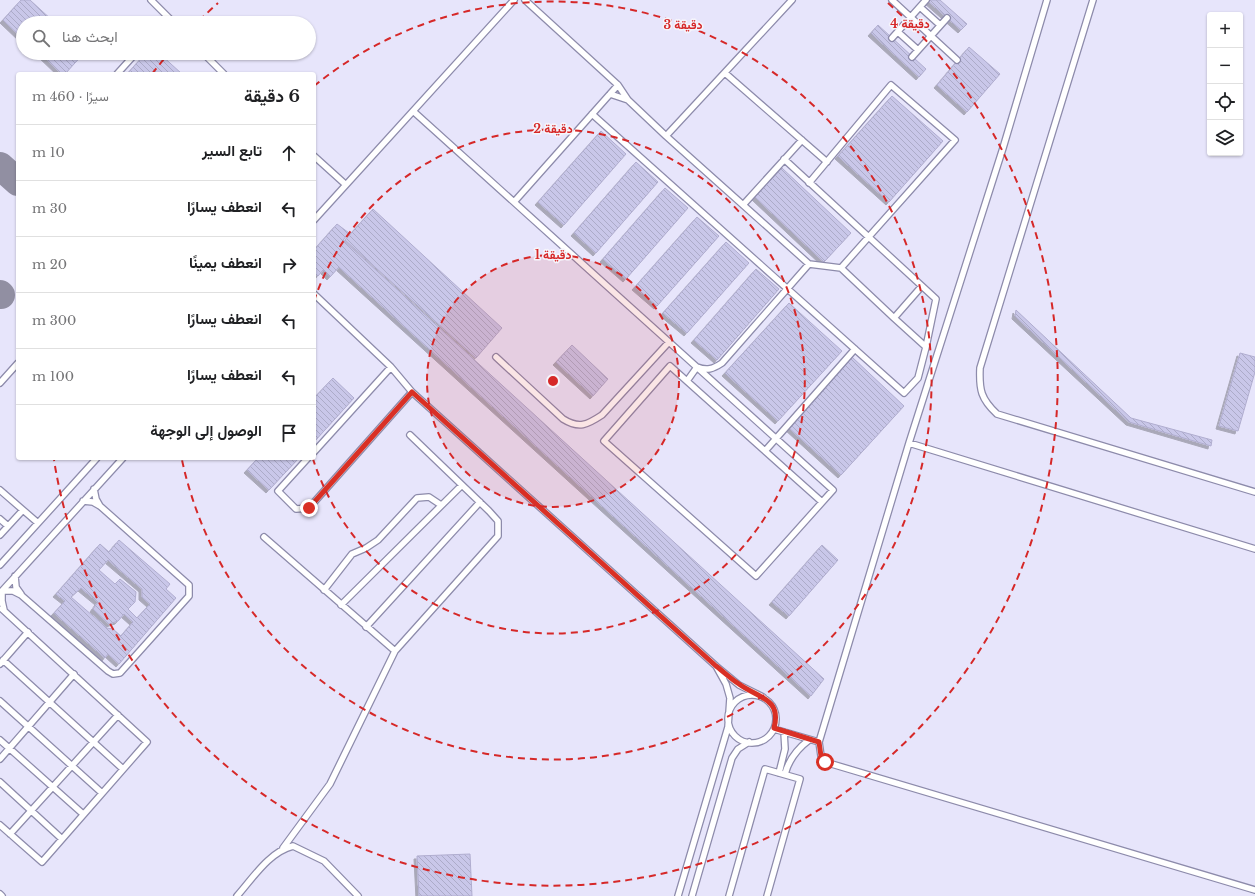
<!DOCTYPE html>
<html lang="ar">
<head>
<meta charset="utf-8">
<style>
	body { margin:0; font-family:"Libre Baskerville",Vazirmatn,serif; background:#f2f2f2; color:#202124; direction:rtl }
	.controls { position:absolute; right:12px; top:12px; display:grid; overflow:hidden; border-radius:4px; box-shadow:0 1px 3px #0004 }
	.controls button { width:36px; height:36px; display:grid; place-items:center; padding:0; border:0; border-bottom:1px solid #e0e0e0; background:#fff; color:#202124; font:20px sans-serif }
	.stop { position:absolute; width:12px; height:12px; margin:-9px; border:3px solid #d93025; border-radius:50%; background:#fff }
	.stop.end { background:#d93025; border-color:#fff; box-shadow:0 1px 4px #0008 }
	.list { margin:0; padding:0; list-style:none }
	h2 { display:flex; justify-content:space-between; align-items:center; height:52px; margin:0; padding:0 16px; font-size:17px }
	h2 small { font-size:13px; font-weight:400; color:#757577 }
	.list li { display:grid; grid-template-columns:26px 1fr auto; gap:12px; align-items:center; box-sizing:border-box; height:56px; padding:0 16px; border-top:1px solid #e0e0e0 }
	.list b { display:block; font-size:15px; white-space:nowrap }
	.list em { font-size:13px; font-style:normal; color:#757577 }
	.icon { flex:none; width:22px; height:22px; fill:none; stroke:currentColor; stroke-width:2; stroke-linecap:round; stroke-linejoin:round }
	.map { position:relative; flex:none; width:1255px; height:896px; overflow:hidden; direction:ltr }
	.search { position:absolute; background:#fff; box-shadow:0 1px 3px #0004; left:16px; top:16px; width:300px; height:44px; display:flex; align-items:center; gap:10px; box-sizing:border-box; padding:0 14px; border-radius:22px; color:#757577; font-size:15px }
	.panel { position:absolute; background:#fff; box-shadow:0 1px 3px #0004; left:16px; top:72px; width:300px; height:388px; border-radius:4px; direction:rtl }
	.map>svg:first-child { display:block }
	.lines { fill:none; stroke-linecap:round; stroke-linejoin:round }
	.taxiway { stroke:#918fa2; stroke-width:28 }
	.building { fill:url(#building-back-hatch); stroke:#b0adcf; fill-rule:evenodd; filter:url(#shadow) }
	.service-casing { stroke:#8d8bab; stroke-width:8 }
	.service { stroke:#fff; stroke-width:5.5 }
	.route { stroke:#d93025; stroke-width:5 }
	.ring { fill:none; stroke:#d62828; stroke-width:2; stroke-dasharray:7 5 }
	.centre { fill:#d62828; stroke:#f5f4fb; stroke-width:2 }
	.ring-label { font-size:12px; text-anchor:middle; font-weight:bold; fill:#d62828; stroke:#f5f4fb; stroke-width:3; stroke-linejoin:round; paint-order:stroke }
</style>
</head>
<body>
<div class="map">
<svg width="1255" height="896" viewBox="0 0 1255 896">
	<defs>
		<pattern id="building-back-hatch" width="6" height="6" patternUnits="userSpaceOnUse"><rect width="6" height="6" fill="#c9c7e9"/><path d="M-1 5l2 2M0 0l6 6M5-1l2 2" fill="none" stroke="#acabc8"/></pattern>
		<filter id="shadow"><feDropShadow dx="-3" dy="3" stdDeviation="0" flood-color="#0004"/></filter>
	</defs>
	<rect width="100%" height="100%" fill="#e7e5fb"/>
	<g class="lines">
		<path class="taxiway" d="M0,166l18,16
			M0,294l1,1"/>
	</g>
	<path class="building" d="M21,0h9l23,21 -2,2h-28v16l-20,-19z
		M927,0h13l27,24 -6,6z
		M878,25l48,44 -7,8 -48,-44z
		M969,47l31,27 -33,38 -30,-27z
		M40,53h44l-19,21h-3z
		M146,53h13l23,21h-55z
		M892,96l51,45 -54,61 -51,-46z
		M601,131l25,23 -62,71 -26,-23z
		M636,162l22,20 -62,71 -22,-20z
		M782,168l69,65 -27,29 -69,-65z
		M665,188l23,20 -62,71 -23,-20z
		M373,209l129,119 -26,30 -131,-118z
		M697,217l22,19 -62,70 -22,-19z
		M337,224l12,9 -6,7 481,439 -13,17 -472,-429 -9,10 -7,-7 -5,6 -4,-3v-23z
		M726,242l23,21 -62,70 -24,-20z
		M756,269l23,20 -62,71 -23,-20z
		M789,303l53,48 -64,70 -53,-48z
		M1016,310l115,108 81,22 -1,6 -82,-24 -114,-106z
		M572,345l36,34 -15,17 -37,-34z
		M1240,353l15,4v15l-17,59 -19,-5z
		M852,357l52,49 -63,69 -53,-48z
		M333,378l21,20 -40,44v-44z
		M258,458h41l-30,32 -22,-20z
		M119,540l51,44 -4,5 10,9 -57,66 -11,-10 -3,4 -51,-45 11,-12 -9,-7 44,-50 9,8zM108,560l34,29v8l8,7 -13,14 -9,-9 7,-7 1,-10 -16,-13 -5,5 -16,-14zM81,588l17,14 -5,7 16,15 9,-3 6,-7 9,8 -12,14 -8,-7 -6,-1 -36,-31z
		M822,545l16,15 -49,56 -17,-14z
		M470,854l2,42h-53l-2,-40z"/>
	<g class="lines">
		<defs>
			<path id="service" d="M151,0l23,23
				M892,0l65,60
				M1047,0l-44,148 -94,295 -90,299 2,14 4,6 430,128
				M1093,0l-113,368c-1,22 1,31 17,46l258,78
				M920,7l20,18
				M164,23l4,-5
				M898,32l20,18
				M892,38l34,-38
				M203,53l21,21
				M912,57l35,-39
				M725,73l102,89
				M117,74l19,-21
				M610,94l18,6 -10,-15
				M628,100l38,36 126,-136
				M413,111l420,379 -77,86 -152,-135 66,-75 152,136
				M592,114l312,279 14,-15 8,-31 -32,-29
				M666,136l143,128
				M314,156l31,28
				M784,159l152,140 -10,48
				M514,202l104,-117 -93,-85
				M743,205l59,-65
				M314,220l200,-220
				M841,268l53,50 28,-32
				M314,294l77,73 21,25 304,274
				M496,357l67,62c16,10 24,6 39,-4l67,-73
				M687,381l10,-14c10,4 16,2 25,-4l87,-99 32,4 114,-128 -64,-55 -82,98
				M0,383l18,-20
				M909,443l346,106
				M765,451l90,-102
				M314,452l77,-85
				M308,458l-30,33 18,18 13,-1 103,-116
				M94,489l2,10 4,7
				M0,490l23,20 -23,25
				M23,510l15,13
				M0,519l8,7
				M264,537l131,114
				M0,565l97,-107
				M15,576l1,11 5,7
				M324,590l28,-36 14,-6 12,-8 39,-42 12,-1 12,8
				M2,591l121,-133
				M341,605l121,-120
				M4,610l-2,-9v-10h11l8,4 87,76 5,3 7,-1 69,-77v-11l-89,-79 -7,-4 -10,-1
				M366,627l114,-125
				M3,660l120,109
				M0,664l28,-32
				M728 719a24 24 0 1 1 48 0a24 24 0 1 1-48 0Z
				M0,701l102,92
				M774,729l45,13
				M0,740l83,74
				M0,759l74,-85
				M779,773l6,-24 -1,-17
				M785,774c4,-15 12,-25 24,-34
				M0,782l62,57
				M0,825l42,37 105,-120 -145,-133
				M10,834l108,-119
				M283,848l47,-64 65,-133 103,-115v-15l-9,-10 -79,-76
				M0,894l2,2
				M237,896c16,-18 32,-44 56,-50l31,15 34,35
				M678,896l50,-169 2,-29 -4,-14 -10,-18 23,19 24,12
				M692,896l40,-138 6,-9 11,-7
				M729,896l36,-127 35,10 -33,117"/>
		</defs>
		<use href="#service" class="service-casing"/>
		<use href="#service" class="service"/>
	</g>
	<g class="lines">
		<path class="route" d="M309,508l103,-116 304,274c8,6 15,13 23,18 19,14 43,14 35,44l45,14 2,14 4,6"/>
	</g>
	<circle cx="553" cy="381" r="126" fill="#d62828" fill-opacity=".12"/>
	<g class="ring">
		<circle cx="553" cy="381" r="126"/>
		<path d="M314 301A252 252 0 1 1 313 459"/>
		<path d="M314 86A379 379 0 1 1 182 460"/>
		<path d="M152 74A505 505 0 0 1 169 53M199 21A505 505 0 0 1 218 3M888 3A505 505 0 1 1 54 460"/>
	</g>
	<circle cx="553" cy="381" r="6" class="centre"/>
	<g class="ring-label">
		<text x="910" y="28">4 دقيقة</text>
		<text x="683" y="29">3 دقيقة</text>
		<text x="553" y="133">2 دقيقة</text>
		<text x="553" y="259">1 دقيقة</text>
	</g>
</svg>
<div class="controls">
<button>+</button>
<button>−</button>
<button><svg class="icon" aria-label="locate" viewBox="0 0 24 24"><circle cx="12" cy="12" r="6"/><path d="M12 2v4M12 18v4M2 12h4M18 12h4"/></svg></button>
<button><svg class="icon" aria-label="layers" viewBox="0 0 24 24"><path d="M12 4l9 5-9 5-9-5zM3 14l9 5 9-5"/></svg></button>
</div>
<div class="stop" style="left:825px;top:762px"></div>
<div class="stop end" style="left:309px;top:508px"></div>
<div class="search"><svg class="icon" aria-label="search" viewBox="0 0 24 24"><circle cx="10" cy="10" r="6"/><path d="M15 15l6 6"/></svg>ابحث هنا</div>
<section class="panel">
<h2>6 دقيقة<small>سيرًا · 460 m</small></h2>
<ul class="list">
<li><svg class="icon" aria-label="ahead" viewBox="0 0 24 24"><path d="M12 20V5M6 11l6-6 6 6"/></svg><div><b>تابع السير</b></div><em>10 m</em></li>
<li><svg class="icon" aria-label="left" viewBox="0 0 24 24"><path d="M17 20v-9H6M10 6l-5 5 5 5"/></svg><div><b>انعطف يسارًا</b></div><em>30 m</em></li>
<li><svg class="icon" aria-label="right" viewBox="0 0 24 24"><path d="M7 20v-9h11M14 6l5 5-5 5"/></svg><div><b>انعطف يمينًا</b></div><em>20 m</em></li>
<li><svg class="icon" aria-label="left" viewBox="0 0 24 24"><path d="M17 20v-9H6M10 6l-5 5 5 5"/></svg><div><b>انعطف يسارًا</b></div><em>300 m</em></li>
<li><svg class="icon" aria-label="left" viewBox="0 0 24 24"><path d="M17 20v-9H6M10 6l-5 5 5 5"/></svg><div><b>انعطف يسارًا</b></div><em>100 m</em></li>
<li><svg class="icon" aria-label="arrive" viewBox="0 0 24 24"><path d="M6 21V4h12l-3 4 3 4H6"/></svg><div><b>الوصول إلى الوجهة</b></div></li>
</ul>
</section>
</div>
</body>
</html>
